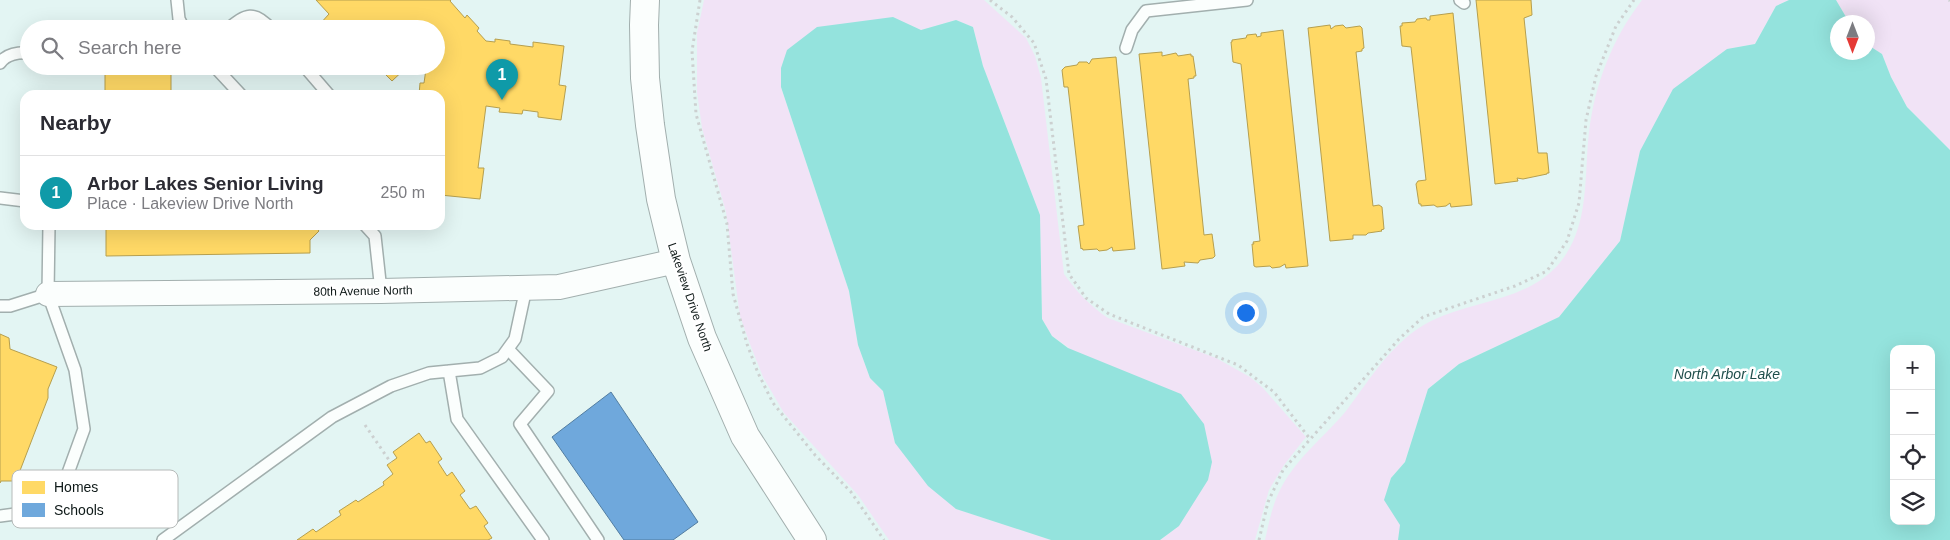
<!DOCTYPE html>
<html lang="en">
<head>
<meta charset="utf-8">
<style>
	body { margin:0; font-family:Helvetica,sans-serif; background:#f2f2f3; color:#2b2b33 }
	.controls { position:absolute; right:15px; bottom:15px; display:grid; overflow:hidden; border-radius:10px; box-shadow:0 5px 20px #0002 }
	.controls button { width:45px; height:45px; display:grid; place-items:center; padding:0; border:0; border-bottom:1px solid #e1e1e2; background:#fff; color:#2b2b33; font:25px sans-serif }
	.compass { position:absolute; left:1830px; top:15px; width:45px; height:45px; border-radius:50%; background:#fff; box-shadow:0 5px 20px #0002; rotate:180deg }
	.you { position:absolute; left:1245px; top:312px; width:18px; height:18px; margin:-12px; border:4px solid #fff; border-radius:50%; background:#1a73e8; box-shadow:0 0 0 8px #1a73e833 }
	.badge { display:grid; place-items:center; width:32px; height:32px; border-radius:50%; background:#db2777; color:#fff; font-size:16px; font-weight:700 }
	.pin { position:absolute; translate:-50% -41px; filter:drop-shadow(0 1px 2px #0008) }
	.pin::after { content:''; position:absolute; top:26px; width:18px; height:15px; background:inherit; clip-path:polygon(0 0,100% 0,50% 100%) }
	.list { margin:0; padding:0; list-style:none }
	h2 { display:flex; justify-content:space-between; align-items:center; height:65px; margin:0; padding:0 20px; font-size:21px }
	h2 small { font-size:16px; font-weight:400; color:#7c7c81 }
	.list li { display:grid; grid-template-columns:32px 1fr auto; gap:15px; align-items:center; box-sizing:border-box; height:75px; padding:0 20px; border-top:1px solid #e1e1e2 }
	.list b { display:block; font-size:19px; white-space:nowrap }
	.list p { margin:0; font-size:16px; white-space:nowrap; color:#7c7c81 }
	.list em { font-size:16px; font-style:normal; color:#7c7c81 }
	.icon { flex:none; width:28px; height:28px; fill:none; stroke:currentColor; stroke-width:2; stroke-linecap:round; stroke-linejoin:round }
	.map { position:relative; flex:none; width:1950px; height:540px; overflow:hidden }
	.search { position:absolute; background:#fff; box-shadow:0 5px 20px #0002; left:20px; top:20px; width:425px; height:55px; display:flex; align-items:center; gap:12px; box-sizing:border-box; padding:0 18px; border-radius:28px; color:#7c7c81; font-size:19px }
	.panel { position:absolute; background:#fff; box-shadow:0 5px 20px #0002; left:20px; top:90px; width:425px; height:140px; border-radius:15px }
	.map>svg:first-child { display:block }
	.green { fill:#f1e3f6 }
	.water { fill:#94e3dd; fill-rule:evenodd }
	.homes { fill:#ffd966; stroke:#b69f4e }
	.schools { fill:#6fa8dc; stroke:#527da1 }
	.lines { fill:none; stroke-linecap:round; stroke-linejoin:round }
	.service-casing { stroke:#a2afae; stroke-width:14 }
	.minor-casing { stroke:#a2afae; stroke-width:26 }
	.tertiary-casing { stroke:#a2afae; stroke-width:30 }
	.path { stroke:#ccd0d0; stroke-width:3; stroke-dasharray:2.5 4; stroke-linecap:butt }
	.service { stroke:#fbfefd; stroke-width:11 }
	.minor { stroke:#fbfefd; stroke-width:24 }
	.tertiary { stroke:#fbfefd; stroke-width:28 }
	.labels { text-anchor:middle; stroke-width:5; stroke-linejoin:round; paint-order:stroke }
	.street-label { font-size:12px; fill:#0d1817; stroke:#fff }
	.water-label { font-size:14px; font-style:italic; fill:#1f4e4b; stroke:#fff }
	.key { fill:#fff; stroke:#b6bab9; stroke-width:1 }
	.key-label { font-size:14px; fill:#0d1817 }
</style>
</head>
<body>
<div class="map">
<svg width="1950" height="540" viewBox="0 0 1950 540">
	<rect width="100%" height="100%" fill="#e3f5f3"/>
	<path class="green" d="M704,0h280l42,38 9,18 6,22 23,196c13,18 26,32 44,44l108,40 34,19 13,11 43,49 -22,28 -15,25 -14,50h-95l19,-14 -111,-179 -16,-11 -10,-17 -2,-104 -57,-149 -10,-39 -17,-7 -35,10 -29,-13 -111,70 68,204 9,54 12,33 13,13 12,52 61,66 95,31h-162l-31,-45 -74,-82 -21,-36 -13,-33 -10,-28 -14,-104 -24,-84 -5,-36v-59z
		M1642,0h147l-13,6 -21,38 -28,5 -87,102 -20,90 -61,76 -100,47 -31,25 -23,73 -14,16 -6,22 16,25 -3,15h-133c4,-18 8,-38 17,-54 16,-29 43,-50 64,-75 25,-33 47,-71 85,-90 43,-21 100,-20 131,-61 28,-37 22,-85 27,-128 6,-48 23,-93 53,-132z
		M1836,0h114v150l-43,-43 -16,-30 -9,-23 -14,-9v-23h-19z"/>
	<path class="water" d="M1789,0h47l13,22h-11v30h30v-7l14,9 9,23 16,30 43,43v390h-552l2,-15 -16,-25 7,-22 14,-16 23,-73 31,-25 100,-47 61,-76 20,-90 33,-62 54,-40 28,-5 21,-38zM1894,349h37v172h-37z
		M893,17l28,13 35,-10 17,7 10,39 57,149 2,104 10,17 16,12 113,46 23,30 8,38 -4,18 -29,46 -19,14h-109l-95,-31 -28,-23 -33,-43 -12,-52 -13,-13 -12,-33 -9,-54 -68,-204v-19l6,-18 30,-23z"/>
	<path class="homes" d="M316,0h135l-1,1 15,17 2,-3 12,13 -2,3 9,10 9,1v-3l15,2v3l23,3v-5l31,4 -5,39 7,1 -5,34 -23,-3v-5l-15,-2 -1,4 -23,-2 1,-4 -14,-2 -8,62h6l-4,31 -40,-4v3v-103h-21l1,-12h4l2,-14 -3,-3h13v-37h-114l-3,-4 10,-11z
		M1476,0h55l1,15 -8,3 14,135h9l2,20h-2v1l-24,5 -6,-1 1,3 -23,3z
		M1453,13l19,192 -21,2 -1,-4 -4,3 -9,1 -3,-2 -13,1v-2h-2l-3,-20 2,-3 8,-1 -15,-133 -9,-1 -2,-20h2v-3l13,-1 2,-3 9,-1 1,2h3v-4z
		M1330,25l1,4 4,-3 8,-1 3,3 14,-2 2,2 2,20 -2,1v2l-6,1 17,154 6,-1 3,2 2,22 -3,1 1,1 -14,2 -2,2h-13v4l-23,2 -22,-213z
		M1283,30l25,236 -22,2 -1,-4 -5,3 -8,1 -2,-2 -14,1 -2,-1 -2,-22h2l-1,-2 7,-1 -19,-177 -8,-2 -2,-20h1v-2l14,-2 1,-3 9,-1 1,3 4,-1v-3z
		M1162,52v4l14,-3 2,3 13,-2v2h2l3,20h-2v2l-6,1 16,156 8,-1 3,22 -2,2 -13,2 -2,3 -14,-1 1,4 -23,3 -23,-215z
		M1116,57l19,192 -22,2 -1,-4 -5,3 -8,1 -2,-2 -14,1 -1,-2 -1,1 -3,-23 6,-1 -16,-138h-4l-2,-17 3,-3 12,-2 2,-3h8l2,2 3,-5z
		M105,66h62l4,4v25h-66z
		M377,66h31l-16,15z
		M106,225h208l5,6 -9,9v13l-204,3z
		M0,334l9,4 1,11 47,18 -9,22v9l-32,83h-15l-1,2z
		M419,433l7,10 4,-2 12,18 -4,3 9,14 5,-4 13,19 -5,4 10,14 6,-3 12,17 -4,3 8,12 -4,2h-191l16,-11 3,3 25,-17 -2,-4 17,-11 2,2 26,-17 -1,-3 10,-8 -6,-9 10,-7 -4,-6z"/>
	<path class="schools" d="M611,392l87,130 -25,18h-49l-72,-103z"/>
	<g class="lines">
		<defs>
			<path id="service" d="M177,0l2,19 5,10
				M1460,0l4,3
				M228,29c18,-15 26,-19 43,0
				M1126,48l6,-18 14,-19 101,-11
				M0,63c6,-9 19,-11 29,-10
				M214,66l27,29
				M304,66l25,29
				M0,198l25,3
				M365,225l10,11 6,55
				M0,306h10l38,-12
				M508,349l40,42 -28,33 78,116
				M449,371l8,48 86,121
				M0,516l30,-4 34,-28 20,-55 -9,-59 -27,-76 1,-69
				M163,540l169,-123 59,-31 38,-13 51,-5 22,-11 13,-18 11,-51"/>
			<path id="minor" d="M48,294l333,-3 178,-4 117,-26"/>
			<path id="tertiary" d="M645,0l-1,25 1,53 5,47 11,74 15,62 26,77 43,98 67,104"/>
		</defs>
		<use href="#service" class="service-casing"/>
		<use href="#minor" class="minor-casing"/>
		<use href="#tertiary" class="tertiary-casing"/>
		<path class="path" d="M700,0l-8,51 4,63 31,110 6,70 14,50 11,29 15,30 42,52 36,37 33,48
			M990,0l22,17 22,26 12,36 23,195 17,24 23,16 129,51 36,27 36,47
			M1949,0l1,1
			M365,425l26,38
			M1259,540l9,-38 15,-32 116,-131 24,-22 92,-31 32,-15 20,-30 12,-38 7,-83 10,-44 20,-50 18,-26"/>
		<use href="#service" class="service"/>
		<use href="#minor" class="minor"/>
		<use href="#tertiary" class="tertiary"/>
	</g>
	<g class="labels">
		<g class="street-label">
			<text transform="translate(363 291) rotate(-1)" y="4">80th Avenue North</text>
			<text transform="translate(690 297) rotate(71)" y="4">Lakeview Drive North</text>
		</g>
		<g class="water-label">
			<text x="1727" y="379">North Arbor Lake</text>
		</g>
	</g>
	<rect x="12" y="470" width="166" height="58" rx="8" class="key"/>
	<rect x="22" y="481" width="23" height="13" fill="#ffd966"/>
	<rect x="22" y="503" width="23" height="14" fill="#6fa8dc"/>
	<g class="key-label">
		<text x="54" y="492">Homes</text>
		<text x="54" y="515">Schools</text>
	</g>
</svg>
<div class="controls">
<button>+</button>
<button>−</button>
<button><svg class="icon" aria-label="locate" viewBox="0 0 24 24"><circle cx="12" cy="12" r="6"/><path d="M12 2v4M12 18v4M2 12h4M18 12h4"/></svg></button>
<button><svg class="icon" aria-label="layers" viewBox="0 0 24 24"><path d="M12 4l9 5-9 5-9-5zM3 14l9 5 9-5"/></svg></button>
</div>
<svg class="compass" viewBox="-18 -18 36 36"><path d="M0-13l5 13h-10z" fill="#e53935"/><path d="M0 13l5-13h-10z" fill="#7c7c81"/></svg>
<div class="you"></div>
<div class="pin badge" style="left:502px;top:100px;background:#0f9aa8">1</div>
<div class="search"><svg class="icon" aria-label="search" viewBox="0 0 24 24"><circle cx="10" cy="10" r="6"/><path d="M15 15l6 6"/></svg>Search here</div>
<section class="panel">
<h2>Nearby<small></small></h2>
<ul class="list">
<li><span class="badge" style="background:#0f9aa8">1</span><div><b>Arbor Lakes Senior Living</b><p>Place · Lakeview Drive North</p></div><em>250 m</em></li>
</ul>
</section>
</div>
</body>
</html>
